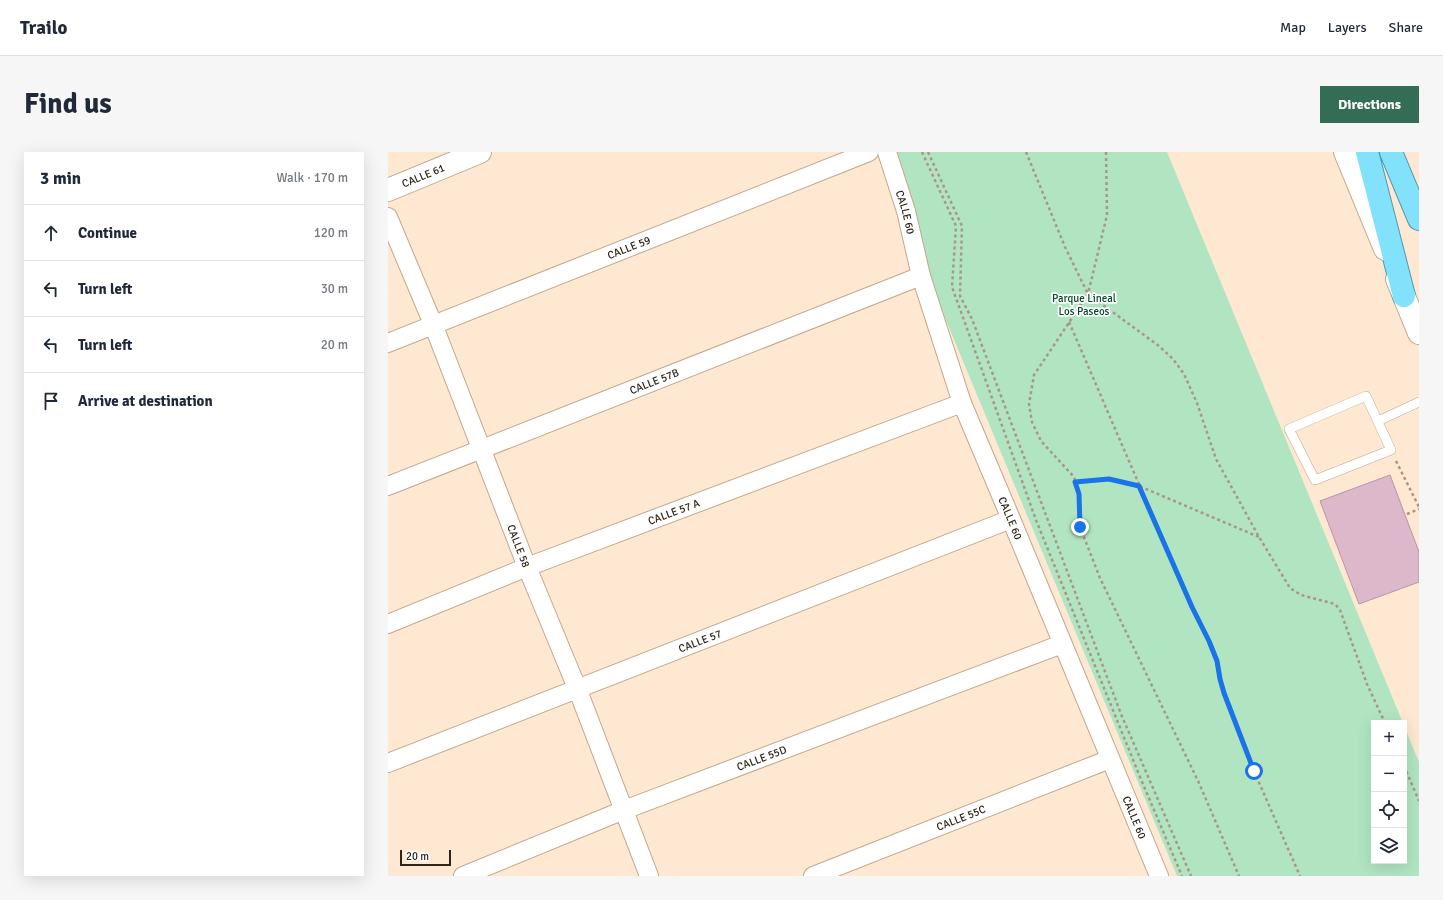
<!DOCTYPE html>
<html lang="en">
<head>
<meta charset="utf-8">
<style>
	body { margin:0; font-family:Signika,sans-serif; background:#f6f6f7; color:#1f2937 }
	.controls { position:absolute; right:12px; bottom:12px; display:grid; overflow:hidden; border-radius:0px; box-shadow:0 4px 16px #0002 }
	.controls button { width:36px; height:36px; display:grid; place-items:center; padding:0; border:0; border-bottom:1px solid #e0e1e3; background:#fff; color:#1f2937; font:20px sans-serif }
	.scale { position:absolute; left:12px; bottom:10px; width:51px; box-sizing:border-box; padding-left:4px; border:2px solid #2e2419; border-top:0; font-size:11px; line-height:14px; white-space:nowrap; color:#2e2419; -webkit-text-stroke:3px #fff; paint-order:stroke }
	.stop { position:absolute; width:12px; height:12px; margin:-9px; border:3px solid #1a73e8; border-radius:50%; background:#fff }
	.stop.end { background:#1a73e8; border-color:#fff; box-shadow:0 1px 4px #0008 }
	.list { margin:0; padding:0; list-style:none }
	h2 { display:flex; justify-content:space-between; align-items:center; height:52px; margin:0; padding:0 16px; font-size:17px }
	h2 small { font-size:13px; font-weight:400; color:#747a83 }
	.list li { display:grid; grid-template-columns:26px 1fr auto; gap:12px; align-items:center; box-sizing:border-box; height:56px; padding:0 16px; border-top:1px solid #e0e1e3 }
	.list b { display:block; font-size:15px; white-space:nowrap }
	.list em { font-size:13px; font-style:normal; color:#747a83 }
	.icon { flex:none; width:22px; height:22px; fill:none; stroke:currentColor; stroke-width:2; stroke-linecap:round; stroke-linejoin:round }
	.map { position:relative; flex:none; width:1031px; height:724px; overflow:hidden; border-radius:0px }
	header { display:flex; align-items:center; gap:24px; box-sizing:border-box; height:56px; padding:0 20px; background:#fff; border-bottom:1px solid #e0e1e3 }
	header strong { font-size:19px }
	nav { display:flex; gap:22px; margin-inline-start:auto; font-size:14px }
	.intro { display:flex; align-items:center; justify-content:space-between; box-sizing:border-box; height:96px; padding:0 24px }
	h1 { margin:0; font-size:28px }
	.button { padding:10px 18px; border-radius:0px; background:#346d56; color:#fff; font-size:14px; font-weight:700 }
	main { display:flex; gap:24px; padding:0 24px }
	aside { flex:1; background:#fff; border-radius:0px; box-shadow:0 4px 16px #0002 }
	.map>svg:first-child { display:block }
	.green { fill:#b1e5c2 }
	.building { fill:#dcb8ca; stroke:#b895a7 }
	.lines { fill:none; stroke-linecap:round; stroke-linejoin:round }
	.service-casing { stroke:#c1a78b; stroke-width:10 }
	.minor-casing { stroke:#c1a78b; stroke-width:20 }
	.tertiary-casing { stroke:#c1a78b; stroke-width:24 }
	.secondary-casing { stroke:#c1a78b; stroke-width:24 }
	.trunk-casing { stroke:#509aad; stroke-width:24 }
	.path { stroke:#a89785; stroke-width:2.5; stroke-dasharray:3 3; stroke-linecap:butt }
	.service { stroke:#fff; stroke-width:9 }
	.minor { stroke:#fff; stroke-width:18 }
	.tertiary { stroke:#fff; stroke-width:22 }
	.secondary { stroke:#fff; stroke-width:22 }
	.trunk { stroke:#82e2fc; stroke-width:22 }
	.route { stroke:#1a73e8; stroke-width:5 }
	.labels { text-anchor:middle; stroke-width:3.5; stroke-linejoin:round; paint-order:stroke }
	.street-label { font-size:11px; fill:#2e2419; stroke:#fff }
	.park-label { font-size:11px; fill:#064827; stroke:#fff }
</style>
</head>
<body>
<header>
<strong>Trailo</strong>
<nav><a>Map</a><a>Layers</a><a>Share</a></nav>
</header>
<div class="intro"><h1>Find us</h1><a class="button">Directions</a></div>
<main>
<aside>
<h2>3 min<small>Walk · 170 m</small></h2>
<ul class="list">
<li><svg class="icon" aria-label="ahead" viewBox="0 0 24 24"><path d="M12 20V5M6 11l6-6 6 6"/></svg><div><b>Continue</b></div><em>120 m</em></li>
<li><svg class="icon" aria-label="left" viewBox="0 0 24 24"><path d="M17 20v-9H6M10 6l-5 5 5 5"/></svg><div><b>Turn left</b></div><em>30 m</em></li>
<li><svg class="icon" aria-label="left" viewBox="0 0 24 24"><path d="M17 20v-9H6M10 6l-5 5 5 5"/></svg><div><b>Turn left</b></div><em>20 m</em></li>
<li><svg class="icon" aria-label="arrive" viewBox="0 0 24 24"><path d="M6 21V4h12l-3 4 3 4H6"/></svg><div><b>Arrive at destination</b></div></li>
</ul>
</aside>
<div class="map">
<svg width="1031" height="724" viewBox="0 0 1031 724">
	<rect width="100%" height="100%" fill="#fee8d1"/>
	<path class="green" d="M488,0h291l236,571h-29v138h30v-135l15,36v114h-242z"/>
	<path class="building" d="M1002,323l29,77v30l-60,22 -39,-103z"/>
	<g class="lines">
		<defs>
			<path id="service" d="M978,244l25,54 -76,30 -26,-51z
				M990,269l41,-19"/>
			<g id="minor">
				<path id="s1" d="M499,0l19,59 15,65 41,127 49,116 148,357"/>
				<path id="s2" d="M0,65l45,107 94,243 50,121 72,188"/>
				<path id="s3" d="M0,191l481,-191"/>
				<path id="s4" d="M0,334l533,-210"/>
				<path id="s5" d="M0,472l139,-57 435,-164"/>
				<path id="s6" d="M0,611l623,-244"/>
				<path id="s7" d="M75,724l161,-66 438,-166"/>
				<path id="s8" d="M425,724l297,-117"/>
			</g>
			<g id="tertiary">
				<path id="s9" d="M0,38l92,-38"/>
			</g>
			<path id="secondary" d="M957,0l40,97
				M1009,127l22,54"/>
			<path id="trunk" d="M979,0l37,144
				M1003,0l28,67"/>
		</defs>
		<use href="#service" class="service-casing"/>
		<use href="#minor" class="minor-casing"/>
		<use href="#tertiary" class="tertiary-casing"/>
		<use href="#secondary" class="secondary-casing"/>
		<use href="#trunk" class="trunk-casing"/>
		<path class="path" d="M534,0l34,74 -4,61 84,233 104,257 42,99
			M540,0l34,74 -2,70 12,23 149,395 70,162
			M638,0l39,95 23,47 71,52 14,13 11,15 13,29 19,56 43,78 31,51 11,7 34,9 5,6 27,74 18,39
			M718,0l1,63 -19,79 -54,81 -5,29 3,18 9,19 33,36 5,17 1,33 20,51 99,205 40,93
			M681,170l123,285 17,34 8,20 3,18 4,14 30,78 46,105
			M1008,309l23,46
			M687,330l34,-3 30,7 120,51
			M1019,362l12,-5
			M1016,614l15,35"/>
		<use href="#service" class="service"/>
		<use href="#minor" class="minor"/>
		<use href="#tertiary" class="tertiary"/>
		<use href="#secondary" class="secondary"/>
		<use href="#trunk" class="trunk"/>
	</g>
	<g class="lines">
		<path class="route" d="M692,375l-1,-33 -4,-12 34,-3 30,7 53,121 17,34 8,20 3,18 4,14 30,78"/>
	</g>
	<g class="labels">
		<g class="street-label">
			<text dy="4" stroke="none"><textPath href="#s9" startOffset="38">CALLE 61</textPath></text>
			<text dy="4" stroke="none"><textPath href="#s1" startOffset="63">CALLE 60</textPath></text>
			<text dy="4" stroke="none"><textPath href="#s3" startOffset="259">CALLE 59</textPath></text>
			<text dy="4" stroke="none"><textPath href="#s4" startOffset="286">CALLE 57B</textPath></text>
			<text dy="4" stroke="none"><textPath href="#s5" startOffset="307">CALLE 57 A</textPath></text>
			<text dy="4" stroke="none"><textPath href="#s1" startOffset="387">CALLE 60</textPath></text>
			<text dy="4" stroke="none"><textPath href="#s2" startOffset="354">CALLE 58</textPath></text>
			<text dy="4" stroke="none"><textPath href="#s6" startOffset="335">CALLE 57</textPath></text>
			<text dy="4" stroke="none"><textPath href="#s7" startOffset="321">CALLE 55D</textPath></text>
			<text dy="4" stroke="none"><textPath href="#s8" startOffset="159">CALLE 55C</textPath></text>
			<text dy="4" stroke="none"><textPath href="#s1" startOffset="711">CALLE 60</textPath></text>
		</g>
		<g class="park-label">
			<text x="696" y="150">Parque Lineal<tspan x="696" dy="13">Los Paseos</tspan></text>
		</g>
	</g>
</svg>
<div class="controls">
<button>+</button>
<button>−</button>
<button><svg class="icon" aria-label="locate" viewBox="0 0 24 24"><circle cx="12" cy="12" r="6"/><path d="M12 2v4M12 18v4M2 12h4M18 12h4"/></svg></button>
<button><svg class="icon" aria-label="layers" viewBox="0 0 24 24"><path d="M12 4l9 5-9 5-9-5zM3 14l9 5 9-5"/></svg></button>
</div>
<div class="scale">20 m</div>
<div class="stop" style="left:866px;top:619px"></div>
<div class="stop end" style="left:692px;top:375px"></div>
</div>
</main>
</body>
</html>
